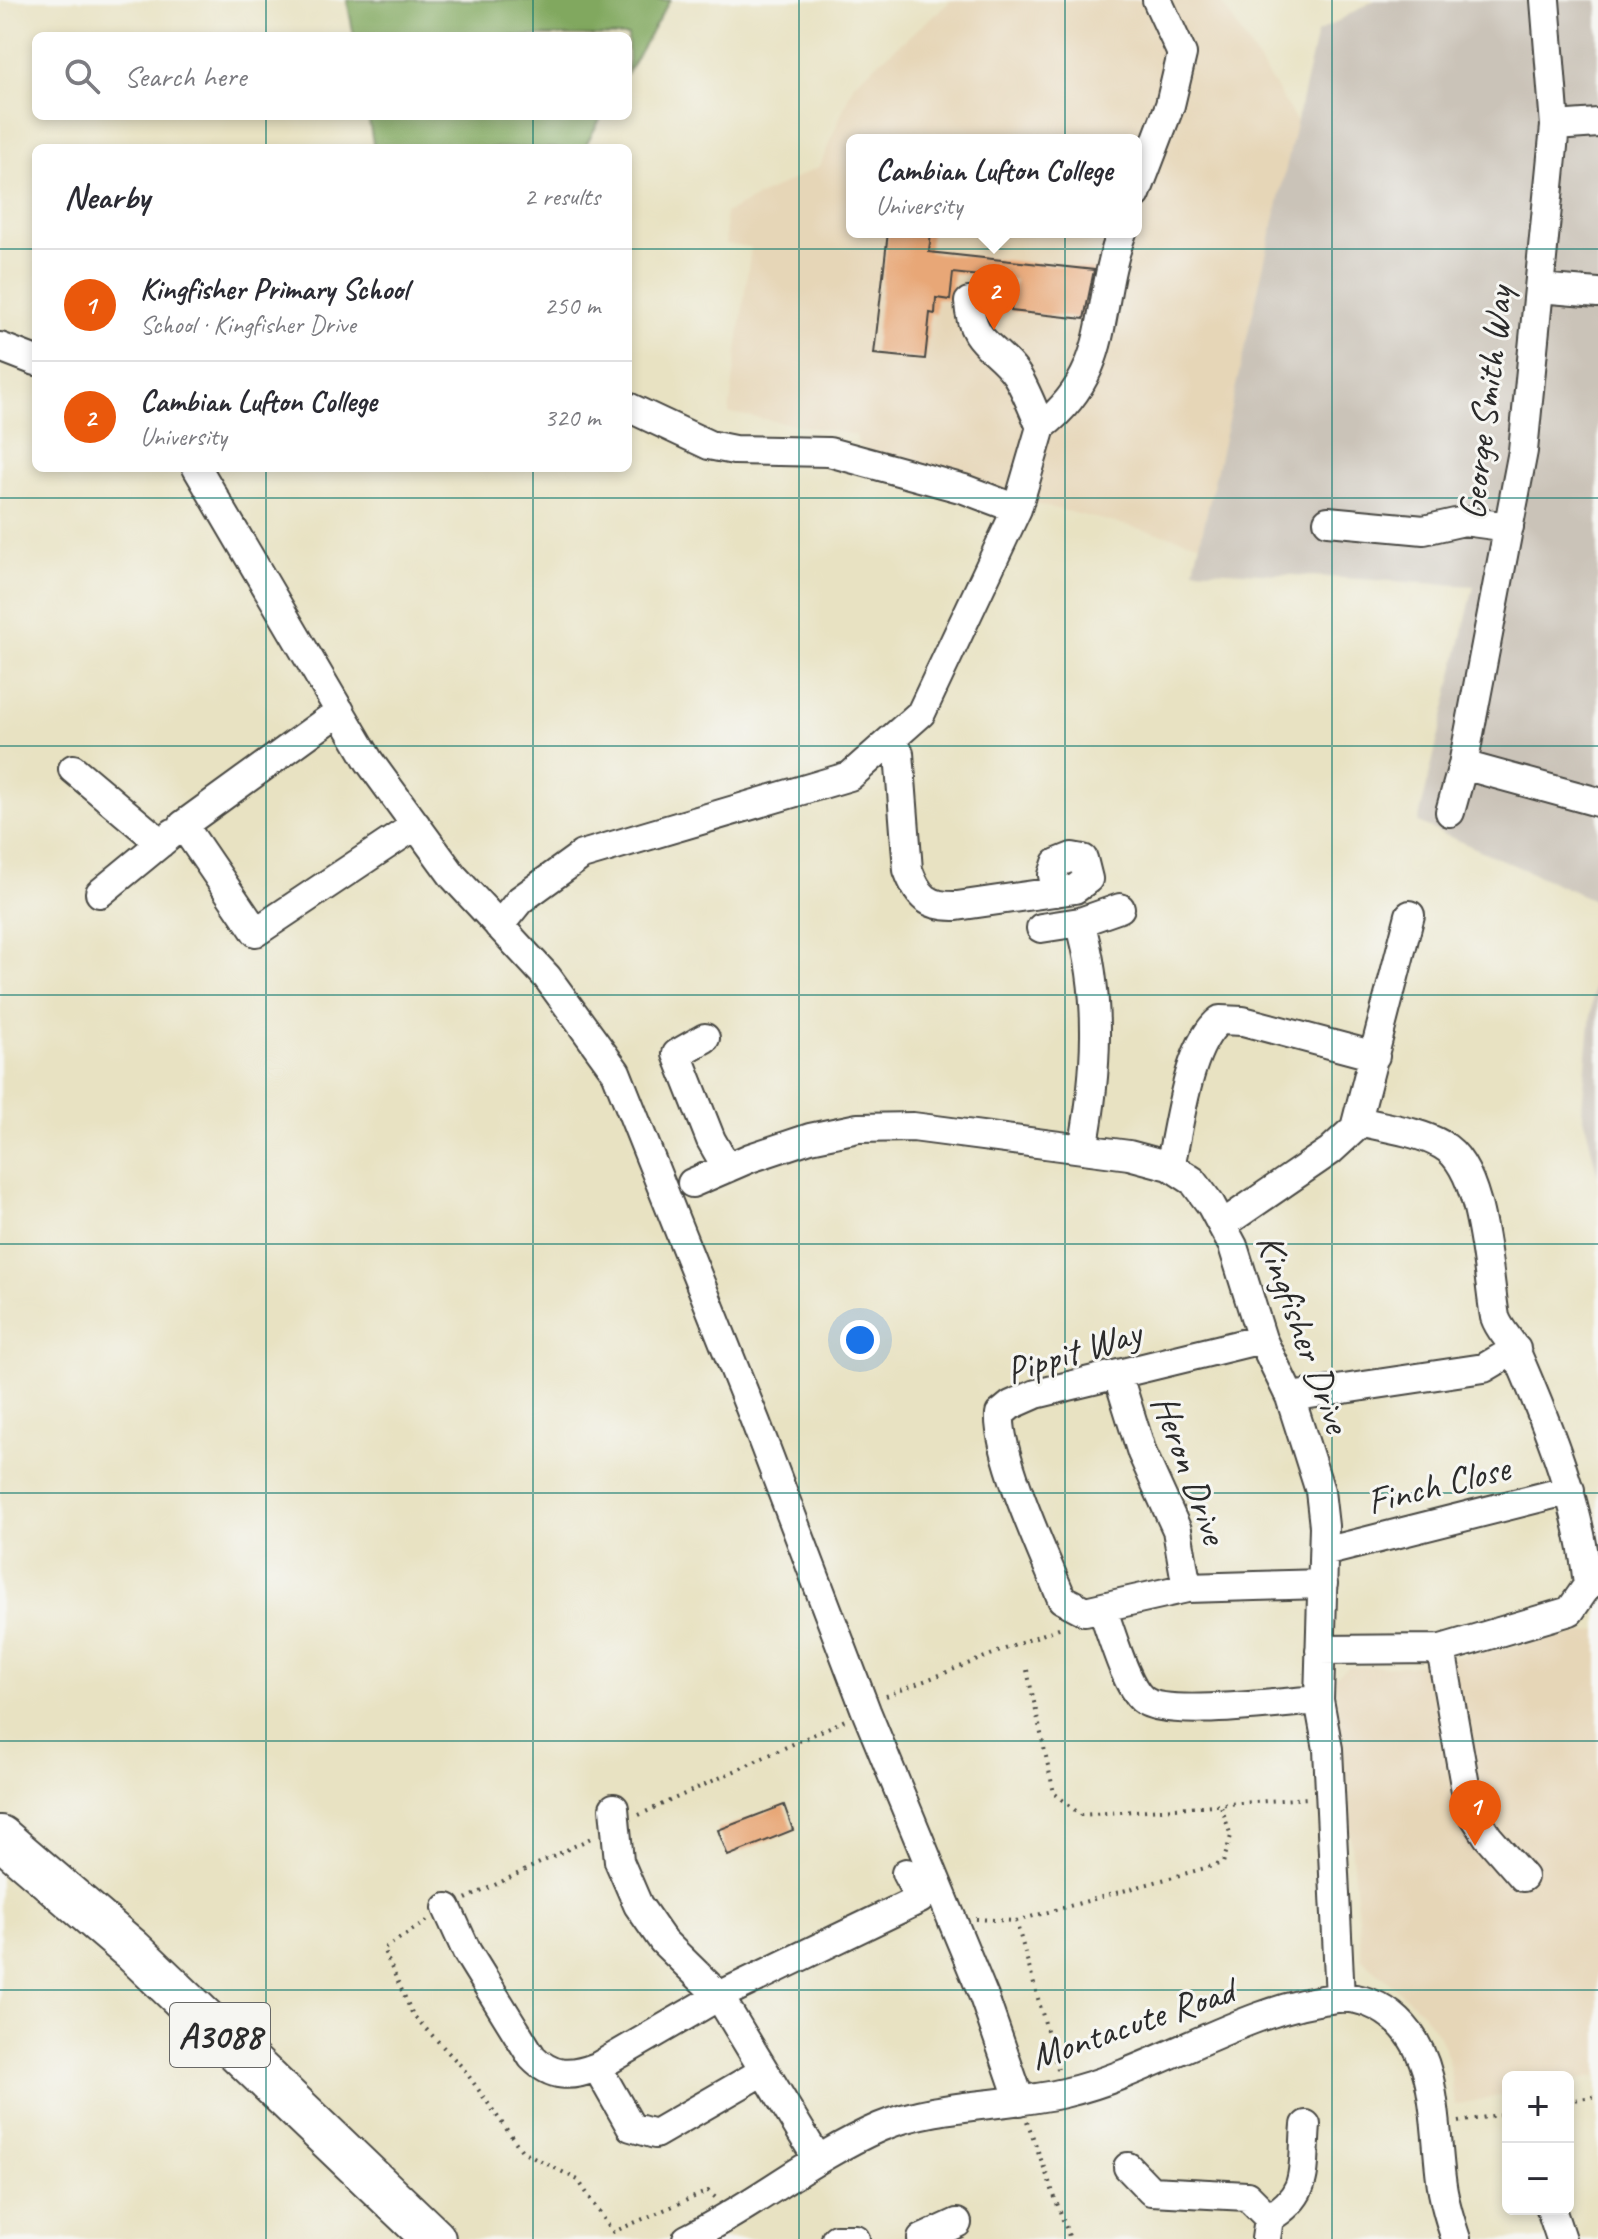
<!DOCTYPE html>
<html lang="en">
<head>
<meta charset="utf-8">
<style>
	body { margin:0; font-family:Caveat,sans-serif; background:#f2f2f3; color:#2b2b33 }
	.controls { position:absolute; right:24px; bottom:24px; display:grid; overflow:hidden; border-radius:12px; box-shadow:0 4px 12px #0003 }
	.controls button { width:72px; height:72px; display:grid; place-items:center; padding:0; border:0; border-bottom:2px solid #e1e1e2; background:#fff; color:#2b2b33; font:40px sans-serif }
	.you { position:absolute; left:860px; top:1340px; width:28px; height:28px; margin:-20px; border:6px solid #fff; border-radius:50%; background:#1a73e8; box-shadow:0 0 0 12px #1a73e833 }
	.badge { display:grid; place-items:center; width:52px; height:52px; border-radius:50%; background:#ea580c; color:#fff; font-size:26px; font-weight:700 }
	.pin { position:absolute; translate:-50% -66px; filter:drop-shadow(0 2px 4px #0008) }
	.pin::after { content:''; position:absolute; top:42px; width:28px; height:24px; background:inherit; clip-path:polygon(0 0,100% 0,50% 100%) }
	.popup { position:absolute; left:846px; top:134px; width:296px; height:104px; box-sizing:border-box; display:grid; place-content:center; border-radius:12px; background:#fff; filter:drop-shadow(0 2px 6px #0005); font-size:26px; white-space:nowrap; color:#7c7c81 }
	.popup b { font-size:30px; color:#2b2b33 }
	.popup::after { content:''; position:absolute; left:50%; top:100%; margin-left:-16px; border:16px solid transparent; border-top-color:#fff }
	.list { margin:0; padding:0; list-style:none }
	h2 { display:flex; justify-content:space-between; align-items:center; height:104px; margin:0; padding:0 32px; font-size:34px }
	h2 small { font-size:26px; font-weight:400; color:#7c7c81 }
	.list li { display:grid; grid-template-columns:52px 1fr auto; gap:24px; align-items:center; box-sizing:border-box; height:112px; padding:0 32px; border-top:2px solid #e1e1e2 }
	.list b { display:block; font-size:30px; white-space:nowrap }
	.list p { margin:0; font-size:26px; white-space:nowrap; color:#7c7c81 }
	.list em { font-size:26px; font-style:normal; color:#7c7c81 }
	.icon { flex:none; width:44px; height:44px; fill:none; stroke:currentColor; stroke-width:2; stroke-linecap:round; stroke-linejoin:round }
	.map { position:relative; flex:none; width:1598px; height:2239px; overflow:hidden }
	.search { position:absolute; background:#fff; box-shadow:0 4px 12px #0003; left:32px; top:32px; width:600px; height:88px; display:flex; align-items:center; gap:20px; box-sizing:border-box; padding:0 28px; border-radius:12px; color:#7c7c81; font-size:30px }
	.panel { position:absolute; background:#fff; box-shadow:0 4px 12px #0003; left:32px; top:144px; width:600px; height:328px; border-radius:12px }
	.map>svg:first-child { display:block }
	.built { fill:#e6d6b7; fill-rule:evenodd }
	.industrial { fill:#cac3b8 }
	.forest { fill:#81a85e; stroke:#566a44; stroke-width:2 }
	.building { fill:#e8a777 }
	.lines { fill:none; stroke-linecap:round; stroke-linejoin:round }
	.minor-casing { stroke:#474642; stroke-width:32 }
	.highway-casing { stroke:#474642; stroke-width:46 }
	.path { stroke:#474642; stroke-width:4; stroke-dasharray:2 6; stroke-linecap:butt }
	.minor { stroke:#fff; stroke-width:28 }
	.highway { stroke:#fff; stroke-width:42 }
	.grid { fill:none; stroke:#0f766e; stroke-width:2; stroke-opacity:0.55 }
	.labels { text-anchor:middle; stroke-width:6; stroke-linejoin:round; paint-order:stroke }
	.shield { fill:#f6f6f2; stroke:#686867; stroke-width:2 }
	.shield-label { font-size:36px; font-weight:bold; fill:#2b2b2b }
	.street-label { font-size:38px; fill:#2b2b2b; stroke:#f6f6f2 }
</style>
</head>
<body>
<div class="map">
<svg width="1598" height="2239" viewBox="0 0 1598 2239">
	<rect width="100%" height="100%" fill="#f6f6f2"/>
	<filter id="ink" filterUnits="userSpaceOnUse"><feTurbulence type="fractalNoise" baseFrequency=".0125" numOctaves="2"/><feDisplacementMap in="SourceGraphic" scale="16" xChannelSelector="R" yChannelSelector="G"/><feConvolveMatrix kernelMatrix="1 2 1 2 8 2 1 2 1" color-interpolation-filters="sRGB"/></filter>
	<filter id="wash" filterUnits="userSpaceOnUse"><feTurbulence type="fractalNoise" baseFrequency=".006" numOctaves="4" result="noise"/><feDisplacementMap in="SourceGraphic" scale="32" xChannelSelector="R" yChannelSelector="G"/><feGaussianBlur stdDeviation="1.8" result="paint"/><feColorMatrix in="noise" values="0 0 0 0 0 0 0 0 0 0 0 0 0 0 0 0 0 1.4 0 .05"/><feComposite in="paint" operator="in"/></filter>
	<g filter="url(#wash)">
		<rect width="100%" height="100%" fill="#e8e2c2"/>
		<path class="built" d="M952,0h268l77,122 -97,421 -202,-48 -139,-48 -3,-12 -127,-22 22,-166 -25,-3 -1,-31 95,-47 34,-83zM852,140h284v92h-284z
			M1598,1630v446l-30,6v-5h-60v17l-53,11 -7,-48 -10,-23 -17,-24 -59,-51 -27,-282 14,-10 60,-1z"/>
		<path class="industrial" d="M1375,0h223v902l-180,-79 56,-237 -280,-17 123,-536z
			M1598,939v238l-16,-69z"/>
		<path class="forest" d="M347,0h323l-42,72v-36h-274z
			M368,116h234l-18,32h-210z"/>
		<g id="blocks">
			<path class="building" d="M888,232h43l-2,20 165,18 -10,49 -73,-8 4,-31 -62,-7 -3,27 -14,-2 -1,16 -5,-1 -5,46 -51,-5z
				M784,1805l9,25 -65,26 -10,-26z"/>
		</g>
	</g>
	<g filter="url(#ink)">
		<use href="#blocks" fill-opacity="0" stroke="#474642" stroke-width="2"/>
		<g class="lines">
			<defs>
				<path id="minor" d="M1555,126l43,-3
					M1136,194l34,-89 12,-51 -25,-54
					M1539,288l59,5
					M0,347l36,14
					M628,407l81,38 25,5 95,2 135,37 53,20
					M1041,427c73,-57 53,-121 81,-195
					M197,468l172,293 84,115 94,101 69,95 140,351 110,288 118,286 36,104
					M1328,521l96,9 40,-9 45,6
					M340,711l-157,114 73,107 160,-107
					M890,741l9,12 9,117c10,27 20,37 49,36l118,-17 13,-10 -5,-20 -11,-2 -15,6 -4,12 3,17
					M1463,765l135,37
					M73,769l88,74
					M1450,812l13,-47 60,-314 32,-325 -10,-126
					M100,893l73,-60
					M1080,922c22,74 17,152 3,227
					M499,926l21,-26 62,-45 268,-79 71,-63 96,-204 24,-82c-8,-17 -15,-38 -25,-53 -21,-29 -45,-30 -47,-72
					M1041,928l39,-6 40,-14
					M705,1038l-28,16 34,86 16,28
					M1170,1166c10,-41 17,-120 50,-146l23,1 132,35
					M692,1183l58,-25 60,-20 48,-10 55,-1 216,28 41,11 23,15 18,24 22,41 29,93 28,58 30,94 4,35 -5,174 9,49 12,249
					M1222,1225l108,-74 25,-23 55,-213
					M1262,1339l-226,55 -25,11 -11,9c-3,40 45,144 62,185l23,12 102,-23 136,-4
					M1118,1376l24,77 35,77 10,58
					M1290,1397l194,-29 32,-19
					M1324,1552l246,-62
					M1102,1608c9,23 23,76 40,91 22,20 143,3 177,1
					M1441,1649l28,159 19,29 35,40
					M1320,1650l121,-1 129,-38 18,-26c-8,-81 -39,-157 -71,-231 -5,-14 -17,-22 -22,-37 -8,-46 -11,-149 -53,-172 -24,-14 -57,-17 -83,-24
					M614,1808l5,53 19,44 25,36 56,55 98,162
					M447,1908l20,44 65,105c20,21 39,20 65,10l122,-71 201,-97 -14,-26
					M597,2067l34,60 24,7 109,-63
					M1128,2167l23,24 96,5 22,22
					M1551,2209l10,30
					M687,2239c67,-33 124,-82 193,-112 58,-24 123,-20 184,-34 91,-21 182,-86 273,-95 23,-2 45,8 61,23 44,41 35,117 45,171 3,16 8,32 13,47
					M836,2239h19
					M922,2239l35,-16
					M1266,2239l3,-21c42,-25 33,-48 37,-93"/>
				<path id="highway" d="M0,1837l132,113 302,289"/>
			</defs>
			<use href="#minor" class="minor-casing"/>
			<use href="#highway" class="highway-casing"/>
			<path class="path" d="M1027,1670l27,123 27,22 227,-17
				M886,1696l178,-70
				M639,1815l206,-95
				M466,1899l129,-63
				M976,1919l40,2 207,-58 8,-27 -11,-33
				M427,1921l-44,28 30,66 50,53 59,83 56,29 35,52 95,-41 8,7
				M1016,1921l42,148
				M1568,2101l30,-5
				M1027,2121l43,118
				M1459,2122l49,-9"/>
			<use href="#minor" class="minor"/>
			<use href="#highway" class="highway"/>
		</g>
	</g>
	<path class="grid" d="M266,0v36M533,0v36M799,0v2239M1065,0v2239M1332,0v2239M266,116v32M533,116v32M0,249h36M628,249h970M266,468v1771M533,468v1771M0,498h1598M0,746h1598M0,995h1598M0,1244h1598M0,1493h1598M0,1741h1598M0,1990h1598"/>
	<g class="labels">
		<rect class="shield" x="170" y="2003" width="100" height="64" rx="6"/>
		<g class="shield-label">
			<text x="220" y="2048">A3088</text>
		</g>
		<g class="street-label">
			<text transform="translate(1485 403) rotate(-83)" y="13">George Smith Way</text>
			<text transform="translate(1304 1333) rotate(70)" y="13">Kingfisher Drive</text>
			<text transform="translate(1073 1351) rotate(-17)" y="13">Pippit Way</text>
			<text transform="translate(1190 1469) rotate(70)" y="13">Heron Drive</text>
			<text transform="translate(1438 1484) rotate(-14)" y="13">Finch Close</text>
			<text transform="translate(1132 2023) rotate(-19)" y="13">Montacute Road</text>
		</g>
	</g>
</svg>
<div class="controls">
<button>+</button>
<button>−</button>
</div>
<div class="you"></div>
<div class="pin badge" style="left:1475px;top:1846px">1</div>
<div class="pin badge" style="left:994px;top:330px">2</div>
<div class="popup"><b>Cambian Lufton College</b>University</div>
<div class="search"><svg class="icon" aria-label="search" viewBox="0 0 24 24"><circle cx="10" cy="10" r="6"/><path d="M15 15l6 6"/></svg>Search here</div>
<section class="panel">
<h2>Nearby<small>2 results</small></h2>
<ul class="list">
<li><span class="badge">1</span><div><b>Kingfisher Primary School</b><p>School · Kingfisher Drive</p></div><em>250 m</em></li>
<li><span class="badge">2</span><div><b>Cambian Lufton College</b><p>University</p></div><em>320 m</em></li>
</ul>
</section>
</div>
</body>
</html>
